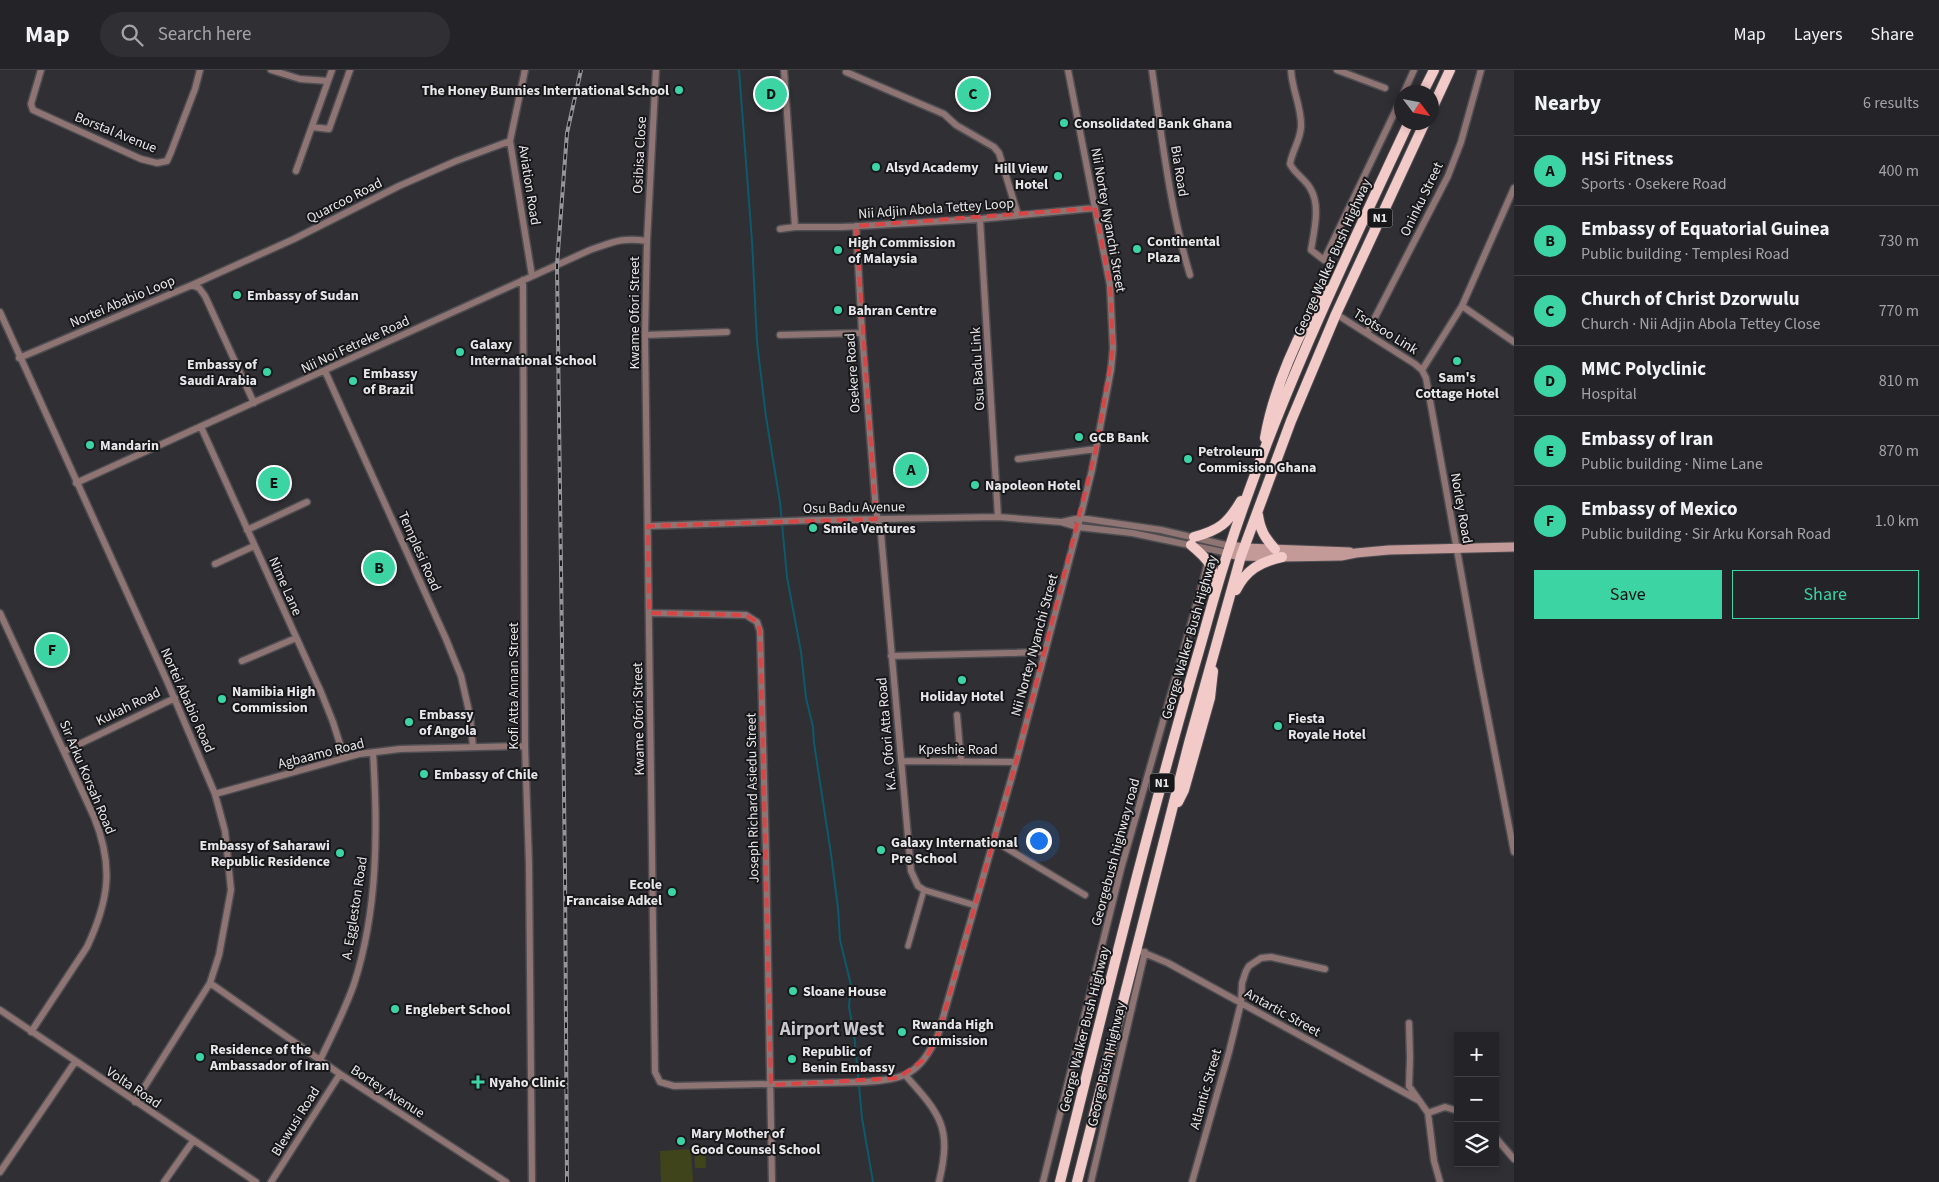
<!DOCTYPE html>
<html lang="en">
<head>
<meta charset="utf-8">
<style>
	body { margin:0; font-family:"Source Sans 3",sans-serif; background:#302f33; color:#f1f3f6 }
	.controls { position:absolute; right:15px; bottom:15px; display:grid; overflow:hidden; border-radius:0px; box-shadow:0 2px 8px #0003 }
	.controls button { width:45px; height:45px; display:grid; place-items:center; padding:0; border:0; border-bottom:1px solid #414044; background:#242327; color:#f1f3f6; font:25px sans-serif }
	.compass { position:absolute; left:1394px; top:15px; width:45px; height:45px; border-radius:50%; background:#242327; box-shadow:0 2px 8px #0003; rotate:122deg }
	.you { position:absolute; left:1038px; top:770px; width:18px; height:18px; margin:-12px; border:4px solid #fff; border-radius:50%; background:#1a73e8; box-shadow:0 0 0 8px #1a73e833 }
	.badge { display:grid; place-items:center; width:32px; height:32px; border-radius:50%; background:#3cd4a3; color:#111; font-size:16px; font-weight:700 }
	.pin { position:absolute; translate:-50% -50%; border:2px solid #fff; box-shadow:0 1px 5px #0006 }
	.list { margin:0; padding:0; list-style:none }
	h2 { display:flex; justify-content:space-between; align-items:center; height:65px; margin:0; padding:0 20px; font-size:21px }
	h2 small { font-size:16px; font-weight:400; color:#a3a4a7 }
	.list li { display:grid; grid-template-columns:32px 1fr auto; gap:15px; align-items:center; box-sizing:border-box; height:70px; padding:0 20px; border-top:1px solid #414044 }
	.list b { display:block; font-size:19px; white-space:nowrap }
	.list p { margin:0; font-size:16px; white-space:nowrap; color:#a3a4a7 }
	.list em { font-size:16px; font-style:normal; color:#a3a4a7 }
	.actions { display:flex; gap:10px; padding:15px 20px }
	.actions a { flex:1; padding:11px 0; border:1px solid #3cd4a3; border-radius:0px; text-align:center; font-size:18px; color:#3cd4a3 }
	.actions .main { background:#3cd4a3; color:#111 }
	.icon { flex:none; width:28px; height:28px; fill:none; stroke:currentColor; stroke-width:2; stroke-linecap:round; stroke-linejoin:round }
	.map { position:relative; flex:none; width:1514px; height:1112px; overflow:hidden }
	header { display:flex; align-items:center; gap:30px; box-sizing:border-box; height:70px; padding:0 25px; background:#242327; border-bottom:1px solid #414044 }
	header strong { font-size:24px }
	nav { display:flex; gap:28px; margin-inline-start:auto; font-size:18px }
	.search { width:350px; height:45px; background:#302f33; display:flex; align-items:center; gap:12px; box-sizing:border-box; padding:0 18px; border-radius:28px; color:#a3a4a7; font-size:19px }
	main { display:flex }
	aside { flex:1; background:#242327 }
	.map>svg:first-child { display:block }
	.green { fill:#3f441b }
	.lines { fill:none; stroke-linecap:round; stroke-linejoin:round }
	.stream { stroke:#0d5a6a; stroke-width:2 }
	.pedestrian-casing { stroke:#4d4c51; stroke-width:8 }
	.minor-casing { stroke:#4d4c51; stroke-width:9 }
	.secondary-casing { stroke:#4d4c51; stroke-width:11 }
	.trunk-casing { stroke:#4d4c51; stroke-width:12 }
	.pedestrian { stroke:#8e7472; stroke-width:5 }
	.minor { stroke:#8e7472; stroke-width:6 }
	.secondary { stroke:#c39a98; stroke-width:9 }
	.trunk { stroke:#f2cac8; stroke-width:10 }
	.rail-casing { stroke:#969599; stroke-width:4 }
	.rail { stroke:#18181a; stroke-width:2; stroke-dasharray:5.5; stroke-linecap:butt }
	.marked { fill:none; stroke:#d94545; stroke-width:4; stroke-dasharray:10 6; stroke-linejoin:round }
	.poi-dot { fill:#3cd4a3; stroke:#18181a; stroke-width:2 }
	.labels { text-anchor:middle; stroke-width:4; stroke-linejoin:round; paint-order:stroke }
	.shield { fill:#18181a; stroke:#a9a9ac; stroke-width:1 }
	.shield-label { font-size:12px; font-weight:bold; fill:#e7e7ea }
	.poi-label { font-size:14px; font-weight:bold; fill:#e7e7ea; stroke:#18181a; text-anchor:start }
	.street-label { font-size:14px; fill:#e7e7ea; stroke:#18181a }
	.district-label { font-size:19px; font-weight:bold; fill:#c9c9cf; stroke:#18181a }
</style>
</head>
<body>
<header>
<strong>Map</strong>
<div class="search"><svg class="icon" aria-label="search" viewBox="0 0 24 24"><circle cx="10" cy="10" r="6"/><path d="M15 15l6 6"/></svg>Search here</div>
<nav><a>Map</a><a>Layers</a><a>Share</a></nav>
</header>
<main>
<div class="map">
<svg width="1514" height="1112" viewBox="0 0 1514 1112">
	<rect width="100%" height="100%" fill="#302f34"/>
	<path class="green" d="M694,1075h11l1,23h-11z
		M691,1079l2,33h-32l-1,-31z"/>
	<g class="lines">
		<path class="stream" d="M739,0l13,171 5,101 9,75 14,85 7,75 14,75 5,46 7,29 1,16 17,111 7,54 2,32 11,45 -2,22 5,26 8,85 11,64"/>
		<defs>
			<path id="pedestrian" d="M908,876l16,-56"/>
			<path id="minor" d="M41,0l-10,34 2,6 108,49 16,4 10,-2 4,-9 24,-63 5,-19
				M271,0l29,9 28,2
				M525,0l-15,71 22,135
				M656,0l-9,171 -2,94 10,737 5,10 14,4 190,-4c42,-3 55,-7 74,-47l78,-273 62,-235 14,-57 19,-100 2,-22 -3,-63 -42,-215
				M784,0l11,157
				M1152,0c10,69 18,139 38,205
				M1291,0c1,20 11,38 10,57 -1,14 -9,24 -11,37 5,10 15,15 20,24 11,17 4,43 1,62l13,10 78,-163
				M1337,0l48,18
				M846,2l98,42 12,11 38,22 5,6 19,62
				M1404,22l10,-22
				M312,57l17,2 21,-59
				M296,101l36,-101
				M980,149l18,298
				M856,156l6,107 14,178 5,23 30,337 7,15 6,4 50,15
				M780,159l15,-2h47l138,-8 115,-11
				M523,210l2,466 4,118 3,318
				M192,215l102,-46 105,-53 57,-25 54,-20
				M1462,236l52,36
				M0,242l167,369 48,113 10,37 6,59 -12,65 -9,28 -75,119
				M1336,244l79,50 7,6 4,8 51,283 37,191
				M1367,263l81,-157 13,-34 20,-72
				M645,265l82,-3
				M780,265l82,-2
				M19,288l173,-73 7,3 6,8 49,107
				M1422,300l40,-64 52,-118
				M325,301l121,268 15,37 9,40 3,31
				M201,357l120,265 12,30 11,35
				M1018,389l78,-10
				M76,413l514,-233c23,-8 32,-13 57,-9
				M1062,452l18,-4 81,12 69,16
				M648,456l169,-6 181,-3 63,5 17,5 54,6 96,20
				M247,460l60,-28
				M215,494l39,-18
				M0,543l94,204c20,49 15,83 -7,130l-56,85
				M649,543l97,2 11,7 3,9 6,221 6,330
				M891,586l154,-4
				M242,591l54,-23
				M957,645l4,47
				M65,681l110,-53
				M901,691l115,1
				M215,724l144,-40 41,-5 125,-3
				M993,770l92,55
				M1135,879l33,14 250,137
				M210,913l130,91 166,108
				M0,940l256,172
				M1409,953l1,35 -1,28 19,27 6,48 6,21
				M320,990c12,-25 25,-50 34,-76 24,-74 24,-155 19,-231
				M906,1006c35,39 46,52 33,106
				M1428,1043l17,-6 13,4
				M1495,1067l19,22
				M0,1102l75,-110
				M164,1112l29,-41
				M271,1112l69,-108
				M1043,1112l78,-313 82,-288 5,-20
				M1091,1112l54,-230
				M1192,1112l37,-130 12,-49 1,-20 4,-12 3,-5 12,-8 10,-1 54,12"/>
			<path id="secondary" d="M1230,476l14,2 106,4
				M1228,483l13,3 41,1 59,-1 15,-3 33,-3 125,-3"/>
			<path id="trunk" d="M1423,22l11,-22
				M1432,39l18,-39
				M1265,368c8,-47 34,-109 61,-148
				M1258,445c2,15 7,23 17,34
				M1194,467c26,-7 34,-14 47,-36
				M1191,475c18,15 22,20 25,43
				M1236,520c10,-20 24,-28 46,-33
				M1178,732l6,-12 26,-92 3,-27
				M1060,1112c43,-171 84,-342 133,-511 12,-40 22,-80 35,-119 48,-148 115,-289 181,-430
				M1077,1112l112,-439 52,-187 50,-135 45,-107 89,-192"/>
		</defs>
		<use href="#pedestrian" class="pedestrian-casing"/>
		<use href="#minor" class="minor-casing"/>
		<use href="#secondary" class="secondary-casing"/>
		<use href="#trunk" class="trunk-casing"/>
		<use href="#pedestrian" class="pedestrian"/>
		<use href="#minor" class="minor"/>
		<use href="#secondary" class="secondary"/>
		<use href="#trunk" class="trunk"/>
		<defs>
			<path id="rail" d="M567,1112l-2,-311 -8,-606 10,-132 14,-63"/>
		</defs>
		<use href="#rail" class="rail-casing"/>
		<use href="#rail" class="rail"/>
	</g>
	<path class="marked" d="M1095,138l15,77 3,63 -17,101 -80,313 -78,273 -12,23 -28,20 -127,7 -11,-454 -3,-9 -11,-7 -97,-2 -1,-87 228,-7 -20,-293z"/>
	<g class="poi-dot">
		<circle cx="679" cy="20" r="5"/>
		<circle cx="1064" cy="53" r="5"/>
		<circle cx="876" cy="97" r="5"/>
		<circle cx="1058" cy="106" r="5"/>
		<circle cx="1137" cy="179" r="5"/>
		<circle cx="838" cy="180" r="5"/>
		<circle cx="237" cy="225" r="5"/>
		<circle cx="838" cy="240" r="5"/>
		<circle cx="460" cy="282" r="5"/>
		<circle cx="1457" cy="291" r="5"/>
		<circle cx="267" cy="302" r="5"/>
		<circle cx="353" cy="311" r="5"/>
		<circle cx="1079" cy="367" r="5"/>
		<circle cx="90" cy="375" r="5"/>
		<circle cx="1188" cy="389" r="5"/>
		<circle cx="975" cy="415" r="5"/>
		<circle cx="813" cy="458" r="5"/>
		<circle cx="962" cy="610" r="5"/>
		<circle cx="222" cy="629" r="5"/>
		<circle cx="409" cy="652" r="5"/>
		<circle cx="1278" cy="656" r="5"/>
		<circle cx="424" cy="704" r="5"/>
		<circle cx="881" cy="780" r="5"/>
		<circle cx="340" cy="783" r="5"/>
		<circle cx="672" cy="822" r="5"/>
		<circle cx="793" cy="921" r="5"/>
		<circle cx="395" cy="939" r="5"/>
		<circle cx="902" cy="962" r="5"/>
		<circle cx="200" cy="987" r="5"/>
		<circle cx="792" cy="989" r="5"/>
		<path d="M475.5 1004.5h5v5h5v5h-5v5h-5v-5h-5v-5h5z"/>
		<circle cx="681" cy="1071" r="5"/>
	</g>
	<g class="labels">
		<g class="shield">
			<rect x="1367.5" y="138.5" width="25" height="19" rx="4"/>
			<rect x="1149.5" y="703.5" width="25" height="19" rx="4"/>
		</g>
		<g class="shield-label">
			<text x="1380" y="152">N1</text>
			<text x="1162" y="717">N1</text>
		</g>
		<g class="poi-label">
			<text x="669" y="25" text-anchor="end">The Honey Bunnies International School</text>
			<text x="1074" y="58">Consolidated Bank Ghana</text>
			<text x="886" y="102">Alsyd Academy</text>
			<text x="1048" y="103" text-anchor="end">Hill View<tspan x="1048" dy="16">Hotel</tspan></text>
			<text x="1147" y="176">Continental<tspan x="1147" dy="16">Plaza</tspan></text>
			<text x="848" y="177">High Commission<tspan x="848" dy="16">of Malaysia</tspan></text>
			<text x="247" y="230">Embassy of Sudan</text>
			<text x="848" y="245">Bahran Centre</text>
			<text x="470" y="279">Galaxy<tspan x="470" dy="16">International School</tspan></text>
			<text x="257" y="299" text-anchor="end">Embassy of<tspan x="257" dy="16">Saudi Arabia</tspan></text>
			<text x="363" y="308">Embassy<tspan x="363" dy="16">of Brazil</tspan></text>
			<text x="1457" y="312" text-anchor="middle">Sam's<tspan x="1457" dy="16">Cottage Hotel</tspan></text>
			<text x="1089" y="372">GCB Bank</text>
			<text x="100" y="380">Mandarin</text>
			<text x="1198" y="386">Petroleum<tspan x="1198" dy="16">Commission Ghana</tspan></text>
			<text x="985" y="420">Napoleon Hotel</text>
			<text x="823" y="463">Smile Ventures</text>
			<text x="232" y="626">Namibia High<tspan x="232" dy="16">Commission</tspan></text>
			<text x="962" y="631" text-anchor="middle">Holiday Hotel</text>
			<text x="419" y="649">Embassy<tspan x="419" dy="16">of Angola</tspan></text>
			<text x="1288" y="653">Fiesta<tspan x="1288" dy="16">Royale Hotel</tspan></text>
			<text x="434" y="709">Embassy of Chile</text>
			<text x="891" y="777">Galaxy International<tspan x="891" dy="16">Pre School</tspan></text>
			<text x="330" y="780" text-anchor="end">Embassy of Saharawi<tspan x="330" dy="16">Republic Residence</tspan></text>
			<text x="662" y="819" text-anchor="end">Ecole<tspan x="662" dy="16">Francaise Adkel</tspan></text>
			<text x="803" y="926">Sloane House</text>
			<text x="405" y="944">Englebert School</text>
			<text x="912" y="959">Rwanda High<tspan x="912" dy="16">Commission</tspan></text>
			<text x="210" y="984">Residence of the<tspan x="210" dy="16">Ambassador of Iran</tspan></text>
			<text x="802" y="986">Republic of<tspan x="802" dy="16">Benin Embassy</tspan></text>
			<text x="489" y="1017">Nyaho Clinic</text>
			<text x="691" y="1068">Mary Mother of<tspan x="691" dy="16">Good Counsel School</tspan></text>
		</g>
		<g class="street-label">
			<text transform="translate(116 62) rotate(22)" y="5">Borstal Avenue</text>
			<text transform="translate(639 85) rotate(-87)" y="5">Osibisa Close</text>
			<text transform="translate(1180 101) rotate(81)" y="5">Bia Road</text>
			<text transform="translate(530 115) rotate(81)" y="5">Aviation Road</text>
			<text transform="translate(1421 129) rotate(-64)" y="5">Oninku Street</text>
			<text transform="translate(344 130) rotate(-27)" y="5">Quarcoo Road</text>
			<text transform="translate(936 138) rotate(-4)" y="5">Nii Adjin Abola Tettey Loop</text>
			<text transform="translate(1109 150) rotate(80)" y="5">Nii Nortey Nyanchi Street</text>
			<text transform="translate(1332 187) rotate(-66)" y="5">George Walker Bush Highway</text>
			<text transform="translate(122 231) rotate(-23)" y="5">Nortei Ababio Loop</text>
			<text transform="translate(634 243) rotate(-90)" y="5">Kwame Ofori Street</text>
			<text transform="translate(1386 261) rotate(32)" y="5">Tsotsoo Link</text>
			<text transform="translate(355 274) rotate(-25)" y="5">Nii Noi Fetreke Road</text>
			<text transform="translate(977 299) rotate(-93)" y="5">Osu Badu Link</text>
			<text transform="translate(852 303) rotate(-94)" y="5">Osekere Road</text>
			<text transform="translate(854 437) rotate(-1)" y="5">Osu Badu Avenue</text>
			<text transform="translate(1462 438) rotate(80)" y="5">Norley Road</text>
			<text transform="translate(420 481) rotate(66)" y="5">Templesi Road</text>
			<text transform="translate(286 516) rotate(66)" y="5">Nime Lane</text>
			<text transform="translate(1189 567) rotate(-74)" y="5">George Walker Bush Highway</text>
			<text transform="translate(1034 575) rotate(-75)" y="5">Nii Nortey Nyanchi Street</text>
			<text transform="translate(513 616) rotate(-90)" y="5">Kofi Atta Annan Street</text>
			<text transform="translate(188 630) rotate(66)" y="5">Nortei Ababio Road</text>
			<text transform="translate(128 636) rotate(-26)" y="5">Kukah Road</text>
			<text transform="translate(638 649) rotate(-91)" y="5">Kwame Ofori Street</text>
			<text transform="translate(886 664) rotate(-95)" y="5">K.A. Ofori Atta Road</text>
			<text x="958" y="684">Kpeshie Road</text>
			<text transform="translate(321 683) rotate(-14)" y="5">Agbaamo Road</text>
			<text transform="translate(88 707) rotate(67)" y="5">Sir Arku Korsah Road</text>
			<text transform="translate(752 728) rotate(-91)" y="5">Joseph Richard Asiedu Street</text>
			<text transform="translate(1115 782) rotate(-75)" y="5">Georgebush highway road</text>
			<text transform="translate(354 838) rotate(-81)" y="5">A. Eggleston Road</text>
			<text transform="translate(1283 942) rotate(29)" y="5">Antartic Street</text>
			<text transform="translate(1084 959) rotate(-76)" y="5">George Walker Bush Highway</text>
			<text transform="translate(1106 994) rotate(-77)" y="5">George Bush Highway</text>
			<text transform="translate(134 1017) rotate(34)" y="5">Volta Road</text>
			<text transform="translate(1205 1019) rotate(-74)" y="5">Atlantic Street</text>
			<text transform="translate(388 1021) rotate(33)" y="5">Bortey Avenue</text>
			<text transform="translate(295 1051) rotate(-58)" y="5">Blewusi Road</text>
		</g>
		<g class="district-label">
			<text x="832" y="965">Airport West</text>
		</g>
	</g>
</svg>
<div class="controls">
<button>+</button>
<button>−</button>
<button><svg class="icon" aria-label="layers" viewBox="0 0 24 24"><path d="M12 4l9 5-9 5-9-5zM3 14l9 5 9-5"/></svg></button>
</div>
<svg class="compass" viewBox="-18 -18 36 36"><path d="M0-13l5 13h-10z" fill="#e53935"/><path d="M0 13l5-13h-10z" fill="#a3a4a7"/></svg>
<div class="you"></div>
<div class="pin badge" style="left:911px;top:400px">A</div>
<div class="pin badge" style="left:379px;top:498px">B</div>
<div class="pin badge" style="left:973px;top:24px">C</div>
<div class="pin badge" style="left:771px;top:24px">D</div>
<div class="pin badge" style="left:274px;top:413px">E</div>
<div class="pin badge" style="left:52px;top:580px">F</div>
</div>
<aside>
<h2>Nearby<small>6 results</small></h2>
<ul class="list">
<li><span class="badge">A</span><div><b>HSi Fitness</b><p>Sports · Osekere Road</p></div><em>400 m</em></li>
<li><span class="badge">B</span><div><b>Embassy of Equatorial Guinea</b><p>Public building · Templesi Road</p></div><em>730 m</em></li>
<li><span class="badge">C</span><div><b>Church of Christ Dzorwulu</b><p>Church · Nii Adjin Abola Tettey Close</p></div><em>770 m</em></li>
<li><span class="badge">D</span><div><b>MMC Polyclinic</b><p>Hospital</p></div><em>810 m</em></li>
<li><span class="badge">E</span><div><b>Embassy of Iran</b><p>Public building · Nime Lane</p></div><em>870 m</em></li>
<li><span class="badge">F</span><div><b>Embassy of Mexico</b><p>Public building · Sir Arku Korsah Road</p></div><em>1.0 km</em></li>
</ul>
<div class="actions"><a class="main">Save</a><a>Share</a></div>
</aside>
</main>
</body>
</html>
